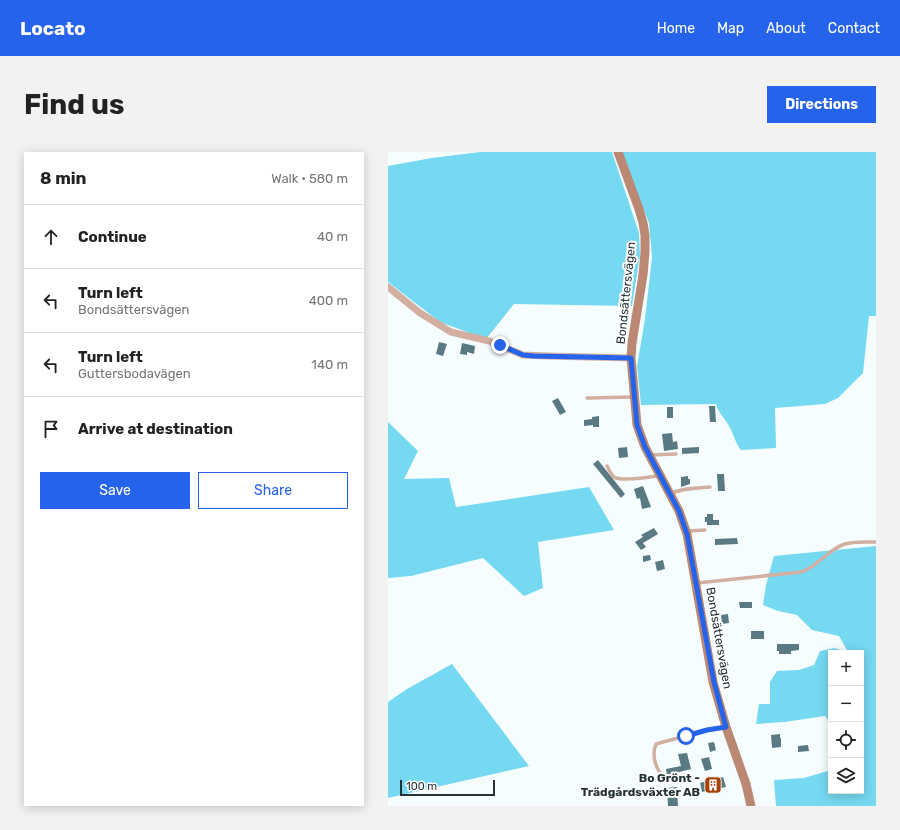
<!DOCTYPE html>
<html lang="en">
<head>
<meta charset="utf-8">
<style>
	body { margin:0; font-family:Rubik,sans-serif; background:#f2f2f2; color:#222 }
	.controls { position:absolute; right:12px; bottom:12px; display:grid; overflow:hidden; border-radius:0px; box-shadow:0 2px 10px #0003 }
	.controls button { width:36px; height:36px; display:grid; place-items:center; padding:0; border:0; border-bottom:1px solid #e0e0e0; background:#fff; color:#222; font:20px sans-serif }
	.scale { position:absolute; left:12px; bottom:10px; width:95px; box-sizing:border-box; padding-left:4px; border:2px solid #243236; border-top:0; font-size:11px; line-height:14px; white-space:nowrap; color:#243236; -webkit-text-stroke:3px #fff; paint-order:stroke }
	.stop { position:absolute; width:12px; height:12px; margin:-9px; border:3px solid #2563eb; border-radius:50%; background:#fff }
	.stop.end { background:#2563eb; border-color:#fff; box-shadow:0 1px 4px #0008 }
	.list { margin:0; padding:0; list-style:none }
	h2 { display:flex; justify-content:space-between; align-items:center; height:52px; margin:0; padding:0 16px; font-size:17px }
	h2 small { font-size:13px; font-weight:400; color:#767676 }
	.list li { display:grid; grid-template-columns:26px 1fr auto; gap:12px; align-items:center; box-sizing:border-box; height:64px; padding:0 16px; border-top:1px solid #e0e0e0 }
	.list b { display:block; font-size:15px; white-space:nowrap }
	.list p { margin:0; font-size:13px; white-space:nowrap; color:#767676 }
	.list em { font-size:13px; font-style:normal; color:#767676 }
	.actions { display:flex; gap:8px; padding:12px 16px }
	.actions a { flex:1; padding:9px 0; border:1px solid #2563eb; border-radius:0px; text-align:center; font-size:14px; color:#2563eb }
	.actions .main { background:#2563eb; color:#fff }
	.icon { flex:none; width:22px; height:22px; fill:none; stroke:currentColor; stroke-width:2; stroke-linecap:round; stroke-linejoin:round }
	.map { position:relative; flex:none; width:488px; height:654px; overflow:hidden; border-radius:0px }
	header { display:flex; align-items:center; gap:24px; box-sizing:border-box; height:56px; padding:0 20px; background:#2563eb; color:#fff }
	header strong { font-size:19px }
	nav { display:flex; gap:22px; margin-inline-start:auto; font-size:14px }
	.intro { display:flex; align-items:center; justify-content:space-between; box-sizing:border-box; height:96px; padding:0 24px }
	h1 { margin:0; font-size:28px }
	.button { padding:10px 18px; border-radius:0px; background:#2563eb; color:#fff; font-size:14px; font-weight:700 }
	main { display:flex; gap:24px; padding:0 24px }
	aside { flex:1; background:#fff; border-radius:0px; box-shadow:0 2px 10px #0003 }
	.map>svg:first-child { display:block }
	.green { fill:#75d9f1 }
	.building { fill:#597a82 }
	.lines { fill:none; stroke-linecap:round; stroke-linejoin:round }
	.lane { stroke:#d2afa0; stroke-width:3.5 }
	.street { stroke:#d2afa0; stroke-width:7 }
	.secondary { stroke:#bb8973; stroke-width:9 }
	.route { stroke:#2563eb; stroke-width:5 }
	.labels { text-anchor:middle; stroke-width:4; stroke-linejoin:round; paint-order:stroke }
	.street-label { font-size:12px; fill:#243236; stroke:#fff }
	.poi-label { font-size:12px; font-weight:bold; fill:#243236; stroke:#fff; text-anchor:end }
</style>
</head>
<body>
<header>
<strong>Locato</strong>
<nav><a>Home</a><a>Map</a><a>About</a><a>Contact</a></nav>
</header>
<div class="intro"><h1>Find us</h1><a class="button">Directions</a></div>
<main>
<aside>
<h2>8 min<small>Walk · 580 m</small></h2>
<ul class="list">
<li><svg class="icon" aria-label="ahead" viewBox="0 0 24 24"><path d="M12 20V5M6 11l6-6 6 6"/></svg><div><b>Continue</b></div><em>40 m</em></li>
<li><svg class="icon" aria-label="left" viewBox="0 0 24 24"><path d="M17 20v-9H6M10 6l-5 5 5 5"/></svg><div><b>Turn left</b><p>Bondsättersvägen</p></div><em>400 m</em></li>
<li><svg class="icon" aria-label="left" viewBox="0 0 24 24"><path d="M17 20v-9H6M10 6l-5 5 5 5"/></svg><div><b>Turn left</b><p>Guttersbodavägen</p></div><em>140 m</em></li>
<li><svg class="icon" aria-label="arrive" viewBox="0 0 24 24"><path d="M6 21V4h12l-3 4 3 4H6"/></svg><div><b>Arrive at destination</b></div></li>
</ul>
<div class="actions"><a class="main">Save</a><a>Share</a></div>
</aside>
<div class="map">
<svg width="488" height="654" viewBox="0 0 488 654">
	<rect width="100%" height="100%" fill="#f6fdfe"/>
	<path class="green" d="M92,0h132l27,81 1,22 -8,51 -118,-2 -28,35 -46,-17 -52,-40v-116l44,-8z
		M234,0h254v164h-7l-6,57 -25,25 -13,6 -50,4 1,40 -35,2c-6,-7 -7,-16 -12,-24 -4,-8 -11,-13 -13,-22l-75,1 -4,-39 8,-47 7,-62 -3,-34 -23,-58z
		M0,270l30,29 -14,28 45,-1 7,29 133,-20 25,43 -76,12 5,46 -19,8 -41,-38 -72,18 -23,2z
		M488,394v260h-100l-2,-26 30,-2 27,-8v21h30v-30l2,-1 -2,-3v-104h-30v71l-6,-8 -41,6 -28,2 3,-20h11v-22l7,-11 22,-1 15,-5 6,-14 14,-3 14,4 -9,-16 -27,-6 -15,-15 -19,-4 -15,-6 3,-20 8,-29z
		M64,512l77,102 -141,32v-96l19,-13z"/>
	<path class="building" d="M51,190l8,2 -4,12 -7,-2z
		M74,191l13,3 -1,8 -7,-2v3l-7,-1z
		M170,246l8,14 -6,3 -8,-14z
		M321,254h6l1,16h-6z
		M279,255h6v11h-6z
		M211,264v11h-6v-2l-9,1v-6l8,-1v-2z
		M284,281l1,9 4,-1 1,8 -14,2 -2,-17z
		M239,295l1,10 -9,1 -1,-10z
		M311,295v6l-17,1v-6z
		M210,308l27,34 -4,4 -28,-34z
		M329,322h7l1,17h-7z
		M300,324v3h2v5l-9,3v-10z
		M255,334l8,21 -9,2 -2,-11 -3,1 -3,-10z
		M319,362h6v6h6v5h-12v-3h-2v-5h2z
		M266,376l4,6 -15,9 3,4 -5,3 -6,-8 8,-5 -2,-2z
		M349,386l1,6 -23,1v-6z
		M262,403l1,5 -8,2v-6z
		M275,408l2,9 -8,2 -2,-9z
		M351,450h13v6h-12z
		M340,462l1,9 -7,1 -1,-9z
		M363,479h13v8h-13z
		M389,492h22v6l-8,1v3h-12v-3h-2z
		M392,582v4h1v9l-9,1 -1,-13z
		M326,590l2,8 -6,2 -2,-9z
		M420,593l1,6 -11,1v-6z
		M299,601l4,16 -24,6 -1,-6 15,-3 -3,-12z
		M321,605l3,12 -7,2 -4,-12z
		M335,625l3,10 -24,5 -2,-9z
		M289,635l1,19h-10l-1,-18z"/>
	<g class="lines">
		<path class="lane" d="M199,246l46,-1
			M262,303l26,-1
			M219,314c2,4 4,8 7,11 7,5 35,0 44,-1
			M282,342c12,-6 27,-6 40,-7
			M300,379l17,-1
			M309,431l104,-11c17,-5 27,-23 44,-28 9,-3 21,-2 31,-2
			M272,621c-5,-8 -8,-19 -4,-29l51,-14 18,-3"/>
		<path class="street" d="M0,135l32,26 31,19 38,9 34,14 24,1 84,2"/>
		<path class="secondary" d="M230,0l21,57 4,14 2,12v17l-2,23 -11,68 -1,15 6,67 8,22 34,64 8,23 26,148 13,45 20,57 5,22"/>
	</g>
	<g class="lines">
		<path class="route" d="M112,193l23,10 11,1 97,2 6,67 8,22 34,64 8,23 27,148 12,45 -19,3 -21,6"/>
	</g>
	<defs>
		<symbol id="building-square" viewBox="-11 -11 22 22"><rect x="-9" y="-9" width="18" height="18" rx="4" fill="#a54207" stroke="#fff"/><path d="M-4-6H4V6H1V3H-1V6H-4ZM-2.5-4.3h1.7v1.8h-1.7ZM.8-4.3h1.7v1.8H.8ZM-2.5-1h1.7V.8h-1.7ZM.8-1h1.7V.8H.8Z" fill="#fff"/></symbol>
	</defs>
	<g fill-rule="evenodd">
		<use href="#building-square" x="315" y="623" width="20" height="20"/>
	</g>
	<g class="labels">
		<g class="street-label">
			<text transform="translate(238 141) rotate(-84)" y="4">Bondsättersvägen</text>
			<text transform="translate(331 486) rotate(80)" y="4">Bondsättersvägen</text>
		</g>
		<g class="poi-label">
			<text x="312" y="630">Bo Grönt -<tspan x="312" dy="14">Trädgårdsväxter AB</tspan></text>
		</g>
	</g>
</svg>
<div class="controls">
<button>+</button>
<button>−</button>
<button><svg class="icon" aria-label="locate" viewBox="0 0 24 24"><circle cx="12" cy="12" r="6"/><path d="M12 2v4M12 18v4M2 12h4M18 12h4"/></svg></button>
<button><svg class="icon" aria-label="layers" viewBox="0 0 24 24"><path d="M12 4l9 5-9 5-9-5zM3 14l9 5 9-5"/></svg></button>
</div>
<div class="scale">100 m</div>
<div class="stop" style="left:298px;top:584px"></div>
<div class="stop end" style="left:112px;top:193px"></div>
</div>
</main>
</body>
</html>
